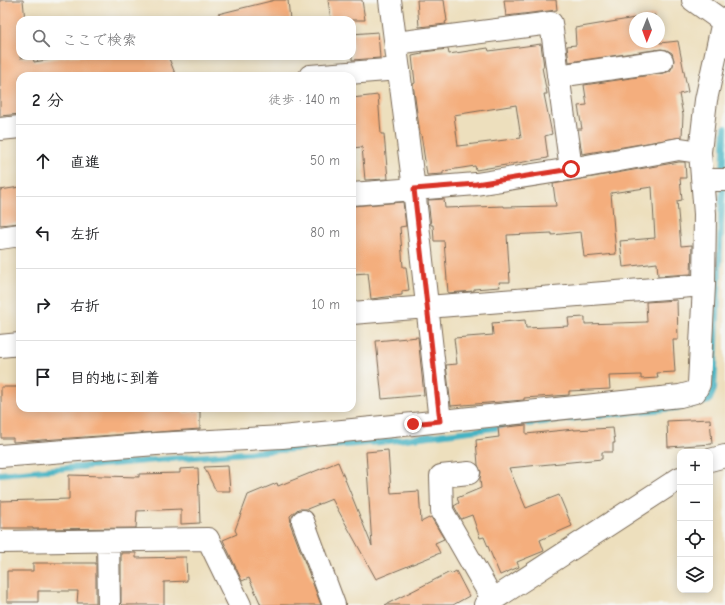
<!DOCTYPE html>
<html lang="ja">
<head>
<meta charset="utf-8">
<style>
	body { margin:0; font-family:"Comic Neue","Klee One",sans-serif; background:#f6f6f6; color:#202124 }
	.controls { position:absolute; right:12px; bottom:12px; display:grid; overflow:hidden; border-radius:8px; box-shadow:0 2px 10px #0003 }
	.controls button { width:36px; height:36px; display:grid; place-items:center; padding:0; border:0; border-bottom:1px solid #e0e0e0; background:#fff; color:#202124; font:20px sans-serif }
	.compass { position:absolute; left:629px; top:12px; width:36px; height:36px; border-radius:50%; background:#fff; box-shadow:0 2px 10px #0003; rotate:181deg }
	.stop { position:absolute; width:12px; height:12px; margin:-9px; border:3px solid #d93025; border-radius:50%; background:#fff }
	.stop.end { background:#d93025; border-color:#fff; box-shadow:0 1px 4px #0008 }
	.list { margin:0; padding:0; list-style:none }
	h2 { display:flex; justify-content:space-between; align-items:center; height:52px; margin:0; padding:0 16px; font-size:17px }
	h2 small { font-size:13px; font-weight:400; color:#757577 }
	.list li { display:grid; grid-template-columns:26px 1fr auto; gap:12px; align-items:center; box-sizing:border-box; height:72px; padding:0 16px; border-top:1px solid #e0e0e0 }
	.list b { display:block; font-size:15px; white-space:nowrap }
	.list em { font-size:13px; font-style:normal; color:#757577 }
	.icon { flex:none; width:22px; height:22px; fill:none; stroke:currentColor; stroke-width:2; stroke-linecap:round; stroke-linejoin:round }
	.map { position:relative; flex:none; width:725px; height:605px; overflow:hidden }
	.search { position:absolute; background:#fff; box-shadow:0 2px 10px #0003; left:16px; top:16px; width:340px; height:44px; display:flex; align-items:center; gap:10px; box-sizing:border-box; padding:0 14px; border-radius:12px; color:#757577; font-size:15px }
	.panel { position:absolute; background:#fff; box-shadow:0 2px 10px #0003; left:16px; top:72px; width:340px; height:340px; border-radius:12px }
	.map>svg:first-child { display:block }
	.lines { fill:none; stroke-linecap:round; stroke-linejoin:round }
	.stream { stroke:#46b3c3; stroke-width:6 }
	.building { fill:#f4ae7d; fill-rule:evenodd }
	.minor-casing { stroke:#796956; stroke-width:24 }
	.minor { stroke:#fff; stroke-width:22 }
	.route { stroke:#d93025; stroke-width:5 }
</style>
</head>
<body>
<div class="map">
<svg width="725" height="605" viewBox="0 0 725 605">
	<rect width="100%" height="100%" fill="#f6f6f2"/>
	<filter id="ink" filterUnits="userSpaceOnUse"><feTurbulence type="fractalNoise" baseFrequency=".025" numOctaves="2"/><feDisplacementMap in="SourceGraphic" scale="8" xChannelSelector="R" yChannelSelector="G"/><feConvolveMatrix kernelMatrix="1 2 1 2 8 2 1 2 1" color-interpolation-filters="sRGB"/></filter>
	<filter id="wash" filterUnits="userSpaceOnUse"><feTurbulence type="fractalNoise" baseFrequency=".012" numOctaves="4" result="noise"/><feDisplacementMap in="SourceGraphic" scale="16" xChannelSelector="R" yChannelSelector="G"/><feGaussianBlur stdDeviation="0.9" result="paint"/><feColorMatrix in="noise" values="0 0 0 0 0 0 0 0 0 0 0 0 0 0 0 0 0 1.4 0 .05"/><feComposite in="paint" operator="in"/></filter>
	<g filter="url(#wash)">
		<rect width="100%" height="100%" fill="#eddfbd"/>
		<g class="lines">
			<path class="stream" d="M0,474l169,-15 212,-17 203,-25 91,-9 34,-7 5,-12 11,-261"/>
		</g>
		<g id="blocks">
			<path class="building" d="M0,0h23l2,20h-5v38l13,-1 1,5 38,-6h96l8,20h-156v38l-20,2z
				M275,0h13l2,20h-72v-6z
				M328,0h34l3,20h-34z
				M417,0h27l3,21 -2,1 1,2 -27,3z
				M504,0h52l1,10 -51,6z
				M655,15v3h-19z
				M635,18v24h24v-3l1,4 18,-2 10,51 -9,2 4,21 -1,22 -100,17 -4,-25h4l-4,-23 9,-1 -3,-20 80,-12 6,-2 3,-5 1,-6 -2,-7 -5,-3 -6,-1 -92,13 -2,-16 9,-1 -1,-17z
				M378,32l2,26 -28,2v-26z
				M541,44l3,23h-2l5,27h-3l8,40 -7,2 3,22 -72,12 -1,-4 -32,5v3l-16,1 -6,-41h-1l-7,-50 2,-1 -3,-27 10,-2v-2l26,-3 1,5 39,-6 1,3zM516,105l5,33 -63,8 -4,-31z
				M378,95l3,39h3l4,45 -23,1 -3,-33 -10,1v-50z
				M679,162h6l1,16h-6l2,22 -5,1 4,45 11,-1 -1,29 -33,2 -1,-13 -34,4 -3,-26 35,-3 -3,-51 -41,6 5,61 -32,3 -3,-25 -29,3v-2l-45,2 3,47h-11l1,5 -26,2v2l-26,2 -4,-52h-10l-1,-16h-2l-3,-25 16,-1 1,9 59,-2v1l52,-1 -3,-22z
				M20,187v36l-20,2v-35z
				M403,202l3,24 -6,1 3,40h3l3,23 -7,1v4l-31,4 -3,-26 -16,1v-24h2l-2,-44z
				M677,300l1,40h-5l2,32 -18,1 1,5 -17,1v-4l-32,1 1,13 -41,2v4l-45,3v2l-73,6 -5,-41 11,-1 -3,-26 39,-3 -1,-12 33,-3 1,8 43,-2 -1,-8 17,-1v7l62,-2 -1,-20z
				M418,337l6,58 -42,4 -6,-58z
				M1,387h19v21h162l1,5 17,-2v18l-187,13v-4h-12z
				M710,419l2,25 -44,3 -1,-26z
				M526,425v9l48,-5v1l39,-2 2,15h-2v9h-11v7l-93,9 17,40 33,-13 13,31 -32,14 4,11 -27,11 2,5 -19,8 -16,-38 -4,1 -8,-23 -11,4 -7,-13 5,-3 -2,-5 24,-10 -1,-9 1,-7 -3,-7 -2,-25 23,-3 -1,-9z
				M388,450l3,43 28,-2 2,31 10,-5 13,22 -9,4 5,10 -64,26 -44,-80 -25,10h-9l-8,7 1,7h-1l31,82h-60l-12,-27 -7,3 -19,-41 14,-6 -2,-4 13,-35 29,-12 1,3 60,-24 34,84 -6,-94z
				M228,466l2,25h-14l-12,-24z
				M198,468l2,55 -19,1v-15l-44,2 -1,17 -103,1v-1h-33v-27l69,-2v-24l70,2v-3l41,-1v-4z
				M121,553h15v5l50,-1 1,24 -23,1v23h-41l-2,-2z
				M33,563h63v40h-19l1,-12h-40v11h-31v-31h26z
				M456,571l13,25 -16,9h-68l65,-33 1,2z"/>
		</g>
	</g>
	<g filter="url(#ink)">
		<use href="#blocks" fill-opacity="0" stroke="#796956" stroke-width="1"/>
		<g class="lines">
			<defs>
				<path id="minor" d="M390,0l24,189 26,232
					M693,0l32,23
					M396,43l155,-20 20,146
					M310,76l89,-7
					M558,76l104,-15
					M0,129l20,-2
					M703,180h22
					M352,194l124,-10 95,-15 108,-20 21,3
					M0,238l20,-3
					M352,313l352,-28
					M0,346l20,-2
					M0,456l156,-12 126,-7 131,-13 267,-28 15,-4 4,-8 5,-99 1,-71 -5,-62 6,-52 17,-79
					M710,460l15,-4
					M469,473l-28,3 1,35 51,89
					M303,521l31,84
					M108,541l1,64
					M0,542l208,-3 32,66
					M485,605l195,-127"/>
			</defs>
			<use href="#minor" class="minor-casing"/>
			<use href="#minor" class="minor"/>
		</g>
	</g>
	<g class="lines" filter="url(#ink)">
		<path class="route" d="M413,424l27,-3 -26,-232 62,-5 95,-15"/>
	</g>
</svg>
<div class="controls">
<button>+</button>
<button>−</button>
<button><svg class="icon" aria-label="locate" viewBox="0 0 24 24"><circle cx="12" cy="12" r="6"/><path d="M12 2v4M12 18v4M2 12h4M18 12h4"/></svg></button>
<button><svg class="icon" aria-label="layers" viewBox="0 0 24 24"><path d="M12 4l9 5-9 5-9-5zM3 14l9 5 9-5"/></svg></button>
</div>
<svg class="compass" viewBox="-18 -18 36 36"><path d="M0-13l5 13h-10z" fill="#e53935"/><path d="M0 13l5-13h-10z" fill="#757577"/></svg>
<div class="stop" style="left:571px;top:169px"></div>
<div class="stop end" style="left:413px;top:424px"></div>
<div class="search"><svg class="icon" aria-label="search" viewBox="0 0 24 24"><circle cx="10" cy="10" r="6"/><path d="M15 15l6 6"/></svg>ここで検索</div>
<section class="panel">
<h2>2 分<small>徒歩 · 140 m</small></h2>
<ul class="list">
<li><svg class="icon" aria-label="ahead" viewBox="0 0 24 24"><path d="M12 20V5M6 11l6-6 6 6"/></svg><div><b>直進</b></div><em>50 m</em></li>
<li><svg class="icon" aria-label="left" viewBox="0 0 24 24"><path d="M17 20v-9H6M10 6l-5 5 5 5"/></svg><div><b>左折</b></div><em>80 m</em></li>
<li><svg class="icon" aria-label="right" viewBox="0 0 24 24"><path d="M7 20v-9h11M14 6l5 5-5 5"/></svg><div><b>右折</b></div><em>10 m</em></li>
<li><svg class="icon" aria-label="arrive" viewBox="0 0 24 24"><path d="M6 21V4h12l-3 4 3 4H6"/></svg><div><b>目的地に到着</b></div></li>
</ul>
</section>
</div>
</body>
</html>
